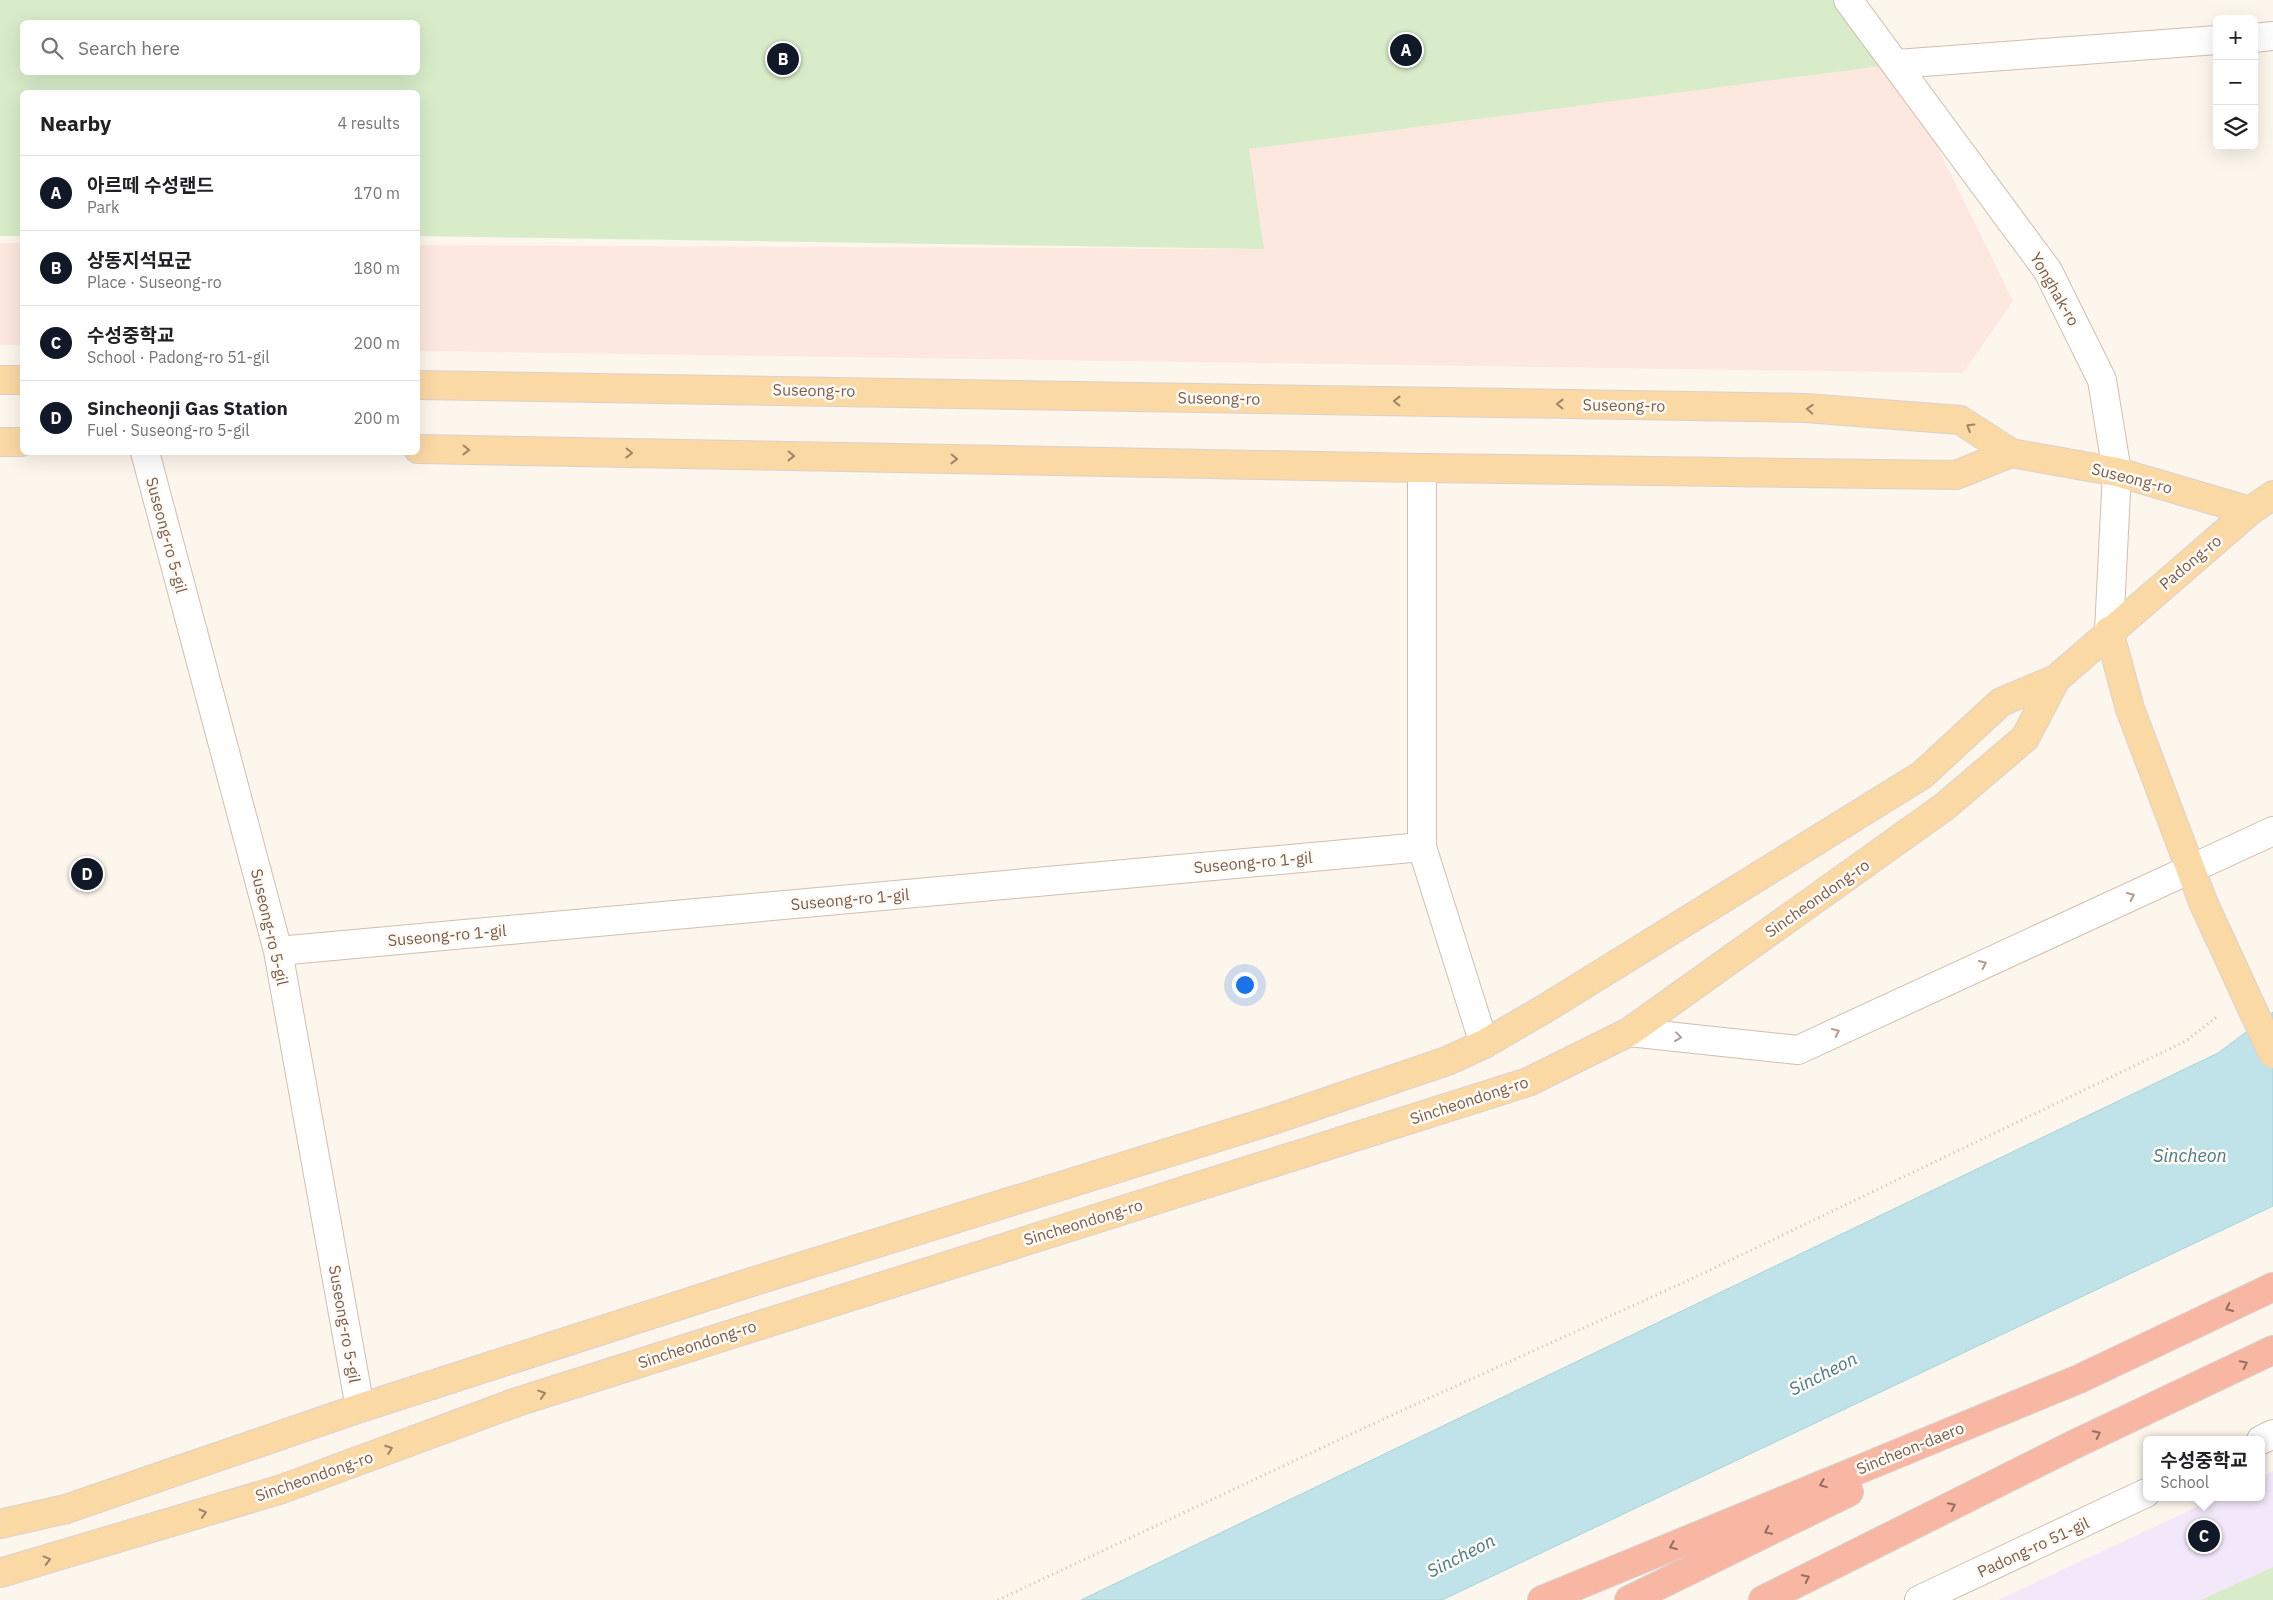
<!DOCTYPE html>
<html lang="en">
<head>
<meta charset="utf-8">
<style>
	body { margin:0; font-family:"IBM Plex Sans","Noto Sans KR",sans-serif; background:#f6f6f6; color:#202124 }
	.controls { position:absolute; right:15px; top:15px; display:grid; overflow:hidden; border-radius:8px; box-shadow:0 5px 20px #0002 }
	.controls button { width:45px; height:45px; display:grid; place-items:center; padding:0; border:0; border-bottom:1px solid #e0e0e0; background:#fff; color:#202124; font:25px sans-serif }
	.you { position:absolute; left:1244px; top:984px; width:18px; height:18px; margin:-12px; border:4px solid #fff; border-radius:50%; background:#1a73e8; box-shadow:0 0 0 8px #1a73e833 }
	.badge { display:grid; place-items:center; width:32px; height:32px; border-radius:50%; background:#111827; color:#fff; font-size:16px; font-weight:700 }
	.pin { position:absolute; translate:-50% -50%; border:2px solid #fff; box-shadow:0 1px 5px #0006 }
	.popup { position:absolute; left:2143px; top:1436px; width:122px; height:65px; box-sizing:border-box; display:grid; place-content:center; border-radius:8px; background:#fff; filter:drop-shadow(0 1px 4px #0005); font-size:16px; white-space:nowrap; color:#757577 }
	.popup b { font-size:19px; color:#202124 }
	.popup::after { content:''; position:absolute; left:50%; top:100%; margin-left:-10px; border:10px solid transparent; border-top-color:#fff }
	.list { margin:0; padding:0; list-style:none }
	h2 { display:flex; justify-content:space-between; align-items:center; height:65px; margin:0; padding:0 20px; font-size:21px }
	h2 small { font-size:16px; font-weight:400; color:#757577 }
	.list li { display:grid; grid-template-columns:32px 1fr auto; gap:15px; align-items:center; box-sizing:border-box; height:75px; padding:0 20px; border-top:1px solid #e0e0e0 }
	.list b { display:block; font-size:19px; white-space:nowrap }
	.list p { margin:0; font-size:16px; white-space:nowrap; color:#757577 }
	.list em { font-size:16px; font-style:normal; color:#757577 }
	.icon { flex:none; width:28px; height:28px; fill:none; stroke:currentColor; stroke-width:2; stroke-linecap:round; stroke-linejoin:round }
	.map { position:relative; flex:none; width:2273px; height:1600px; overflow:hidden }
	.search { position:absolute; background:#fff; box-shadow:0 5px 20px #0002; left:20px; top:20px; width:400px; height:55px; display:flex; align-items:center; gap:12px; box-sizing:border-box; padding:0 18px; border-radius:8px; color:#757577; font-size:19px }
	.panel { position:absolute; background:#fff; box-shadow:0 5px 20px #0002; left:20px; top:90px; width:400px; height:365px; border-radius:8px }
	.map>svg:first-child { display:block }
	.commercial { fill:#fde8e0 }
	.education { fill:#f3e8fa }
	.green { fill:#d8ecc9; fill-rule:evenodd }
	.water { fill:#bfe3e8; stroke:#a5d3da }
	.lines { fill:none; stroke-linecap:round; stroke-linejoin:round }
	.minor-casing { stroke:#d1beb0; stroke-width:30 }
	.major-casing { stroke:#dad1cd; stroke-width:30 }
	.highway-casing { stroke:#dad1cd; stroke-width:30 }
	.path { stroke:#d9b8a5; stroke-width:3; stroke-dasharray:1 4; stroke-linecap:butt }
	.minor { stroke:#fff; stroke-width:28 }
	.major { stroke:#fbd9a5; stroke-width:28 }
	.highway { stroke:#f7b7a3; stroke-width:28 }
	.major-bridge-casing { stroke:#dad1cd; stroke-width:30; stroke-linecap:butt }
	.major-bridge { stroke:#fbd9a5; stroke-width:28 }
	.oneway { stroke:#a18267 }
	.oneway2 { stroke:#af9d94 }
	.oneway3 { stroke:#936e5e }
	.labels { text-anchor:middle; stroke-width:5; stroke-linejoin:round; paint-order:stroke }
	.street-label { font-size:16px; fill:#7a5c4d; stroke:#fffaf3 }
	.water-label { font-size:18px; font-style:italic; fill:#437c86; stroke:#fffaf3 }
</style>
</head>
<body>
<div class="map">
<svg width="2273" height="1600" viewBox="0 0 2273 1600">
	<rect width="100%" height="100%" fill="#fdf6ec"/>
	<path class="commercial" d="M1897,64l116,237 -50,72 -1545,-22v-106l845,4 -15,-100z
		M0,243h22v102h-22z"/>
	<path class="education" d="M2273,1471v129h-275l220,-103h44v-20z"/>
	<path class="green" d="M0,0h1848l49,64 -648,85 15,100 -846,-13v-144h-396v144h-22zM22,22h396v50h-396z
		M2273,1567v33h-72z"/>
	<path class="water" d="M2273,1012v194l-831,394h-361l1137,-547z"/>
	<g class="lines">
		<defs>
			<path id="minor" d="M1848,0l200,271 54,109 15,92 -8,159
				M2254,38l19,-2
				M1897,64l320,-24
				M145,452l133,499 82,457
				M1422,847v-379
				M278,951l1144,-104 62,197
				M1629,1032l169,18 475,-219
				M2261,1440l12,-6
				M1919,1600l227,-107"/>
			<path id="major" d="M0,380h22
				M418,385l1387,23 155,12 51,33 106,19 133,39
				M0,442h22
				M418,449l1004,19 534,7 55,-22
				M2109,631l21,78 73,193
				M2056,679l194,-168 23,-16
				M0,1524l66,-15 294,-101 398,-128 515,-160 174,-59 37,-17 62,-36 376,-233 79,-73 55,-23 -31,59 -81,69 -315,225 -101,50 -1011,320 -235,87 -282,84"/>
			<path id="highway" d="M1542,1600l537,-221 194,-92
				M1629,1600l220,-108
				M1763,1600l310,-155 200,-95"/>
		</defs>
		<use href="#minor" class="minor-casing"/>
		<use href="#major" class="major-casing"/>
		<use href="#highway" class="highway-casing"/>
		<path class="path" d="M998,1600l381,-179 308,-140 499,-240 33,-26"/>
		<use href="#minor" class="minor"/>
		<use href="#major" class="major"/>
		<use href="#highway" class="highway"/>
		<defs>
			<path id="major-bridge" d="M2203,902l70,152"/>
		</defs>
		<use href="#major-bridge" class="major-bridge-casing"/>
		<use href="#major-bridge" class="major-bridge"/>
	</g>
	<defs><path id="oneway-chevron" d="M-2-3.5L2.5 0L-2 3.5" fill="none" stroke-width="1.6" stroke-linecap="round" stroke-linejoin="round" transform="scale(1.25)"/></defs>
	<g class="oneway">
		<use href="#oneway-chevron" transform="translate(1397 401) rotate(-179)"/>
		<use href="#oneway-chevron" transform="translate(1560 404) rotate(-179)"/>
		<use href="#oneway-chevron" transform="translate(1810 409) rotate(-176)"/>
		<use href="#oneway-chevron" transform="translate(1970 427) rotate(-148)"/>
		<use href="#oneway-chevron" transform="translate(466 450) rotate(1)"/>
		<use href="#oneway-chevron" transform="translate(629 453) rotate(1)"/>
		<use href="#oneway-chevron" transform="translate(791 456) rotate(1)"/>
		<use href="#oneway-chevron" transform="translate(954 459) rotate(1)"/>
		<use href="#oneway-chevron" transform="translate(542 1394) rotate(-18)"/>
		<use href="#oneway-chevron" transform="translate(389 1449) rotate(-20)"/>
		<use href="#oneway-chevron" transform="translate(203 1513) rotate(-17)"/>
		<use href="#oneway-chevron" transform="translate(47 1560) rotate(-15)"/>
	</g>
	<g class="oneway2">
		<use href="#oneway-chevron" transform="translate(2131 896) rotate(-25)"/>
		<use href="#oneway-chevron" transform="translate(1983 964) rotate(-25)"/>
		<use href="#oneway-chevron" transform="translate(1836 1032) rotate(-25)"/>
		<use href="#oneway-chevron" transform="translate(1678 1037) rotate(7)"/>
	</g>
	<g class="oneway3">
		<use href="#oneway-chevron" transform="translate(2229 1308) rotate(155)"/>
		<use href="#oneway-chevron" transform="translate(2244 1364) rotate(-26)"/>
		<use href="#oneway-chevron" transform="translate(2097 1434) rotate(-26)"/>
		<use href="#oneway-chevron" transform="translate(1823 1484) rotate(158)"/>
		<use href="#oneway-chevron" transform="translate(1952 1506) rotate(-26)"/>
		<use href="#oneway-chevron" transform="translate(1768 1531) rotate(154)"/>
		<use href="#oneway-chevron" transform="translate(1673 1546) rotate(158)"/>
		<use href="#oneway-chevron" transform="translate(1806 1578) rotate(-26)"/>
	</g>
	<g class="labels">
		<g class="street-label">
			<text transform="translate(2055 289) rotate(60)" y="6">Yonghak-ro</text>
			<text transform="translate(814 390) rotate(1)" y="6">Suseong-ro</text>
			<text transform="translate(1219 398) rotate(1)" y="6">Suseong-ro</text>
			<text transform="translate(1624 405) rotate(1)" y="6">Suseong-ro</text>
			<text transform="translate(2132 478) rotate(14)" y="6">Suseong-ro</text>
			<text transform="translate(167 535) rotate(75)" y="6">Suseong-ro 5-gil</text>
			<text transform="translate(2190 562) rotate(-40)" y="6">Padong-ro</text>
			<text transform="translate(1253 862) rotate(-5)" y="6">Suseong-ro 1-gil</text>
			<text transform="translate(1817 898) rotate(-35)" y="6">Sincheondong-ro</text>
			<text transform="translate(850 899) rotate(-5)" y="6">Suseong-ro 1-gil</text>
			<text transform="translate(270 927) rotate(77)" y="6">Suseong-ro 5-gil</text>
			<text transform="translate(447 935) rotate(-5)" y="6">Suseong-ro 1-gil</text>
			<text transform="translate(1469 1100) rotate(-18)" y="6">Sincheondong-ro</text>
			<text transform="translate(1083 1222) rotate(-17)" y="6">Sincheondong-ro</text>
			<text transform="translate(345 1324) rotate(80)" y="6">Suseong-ro 5-gil</text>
			<text transform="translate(697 1344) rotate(-18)" y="6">Sincheondong-ro</text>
			<text transform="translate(1910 1448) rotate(-22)" y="6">Sincheon-daero</text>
			<text transform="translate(314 1476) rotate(-19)" y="6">Sincheondong-ro</text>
			<text transform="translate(2033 1547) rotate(-25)" y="6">Padong-ro 51-gil</text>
		</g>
		<g class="water-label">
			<text x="2190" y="1162">Sincheon</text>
			<text transform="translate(1823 1374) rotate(-27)" y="6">Sincheon</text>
			<text transform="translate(1461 1556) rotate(-27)" y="6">Sincheon</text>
		</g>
	</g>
</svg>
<div class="controls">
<button>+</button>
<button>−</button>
<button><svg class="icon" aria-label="layers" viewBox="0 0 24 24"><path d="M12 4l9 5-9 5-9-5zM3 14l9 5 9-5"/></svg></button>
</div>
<div class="you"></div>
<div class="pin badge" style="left:1406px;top:50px">A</div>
<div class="pin badge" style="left:783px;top:59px">B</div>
<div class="pin badge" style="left:2204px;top:1536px">C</div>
<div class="popup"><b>수성중학교</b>School</div>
<div class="pin badge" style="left:87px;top:874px">D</div>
<div class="search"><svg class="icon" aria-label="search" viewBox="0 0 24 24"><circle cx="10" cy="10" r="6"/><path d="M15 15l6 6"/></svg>Search here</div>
<section class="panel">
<h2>Nearby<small>4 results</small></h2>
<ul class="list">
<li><span class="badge">A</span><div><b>아르떼 수성랜드</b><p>Park</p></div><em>170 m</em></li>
<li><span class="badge">B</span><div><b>상동지석묘군</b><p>Place · Suseong-ro</p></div><em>180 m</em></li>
<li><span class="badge">C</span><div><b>수성중학교</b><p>School · Padong-ro 51-gil</p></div><em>200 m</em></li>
<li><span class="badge">D</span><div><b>Sincheonji Gas Station</b><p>Fuel · Suseong-ro 5-gil</p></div><em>200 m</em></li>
</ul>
</section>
</div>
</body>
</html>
